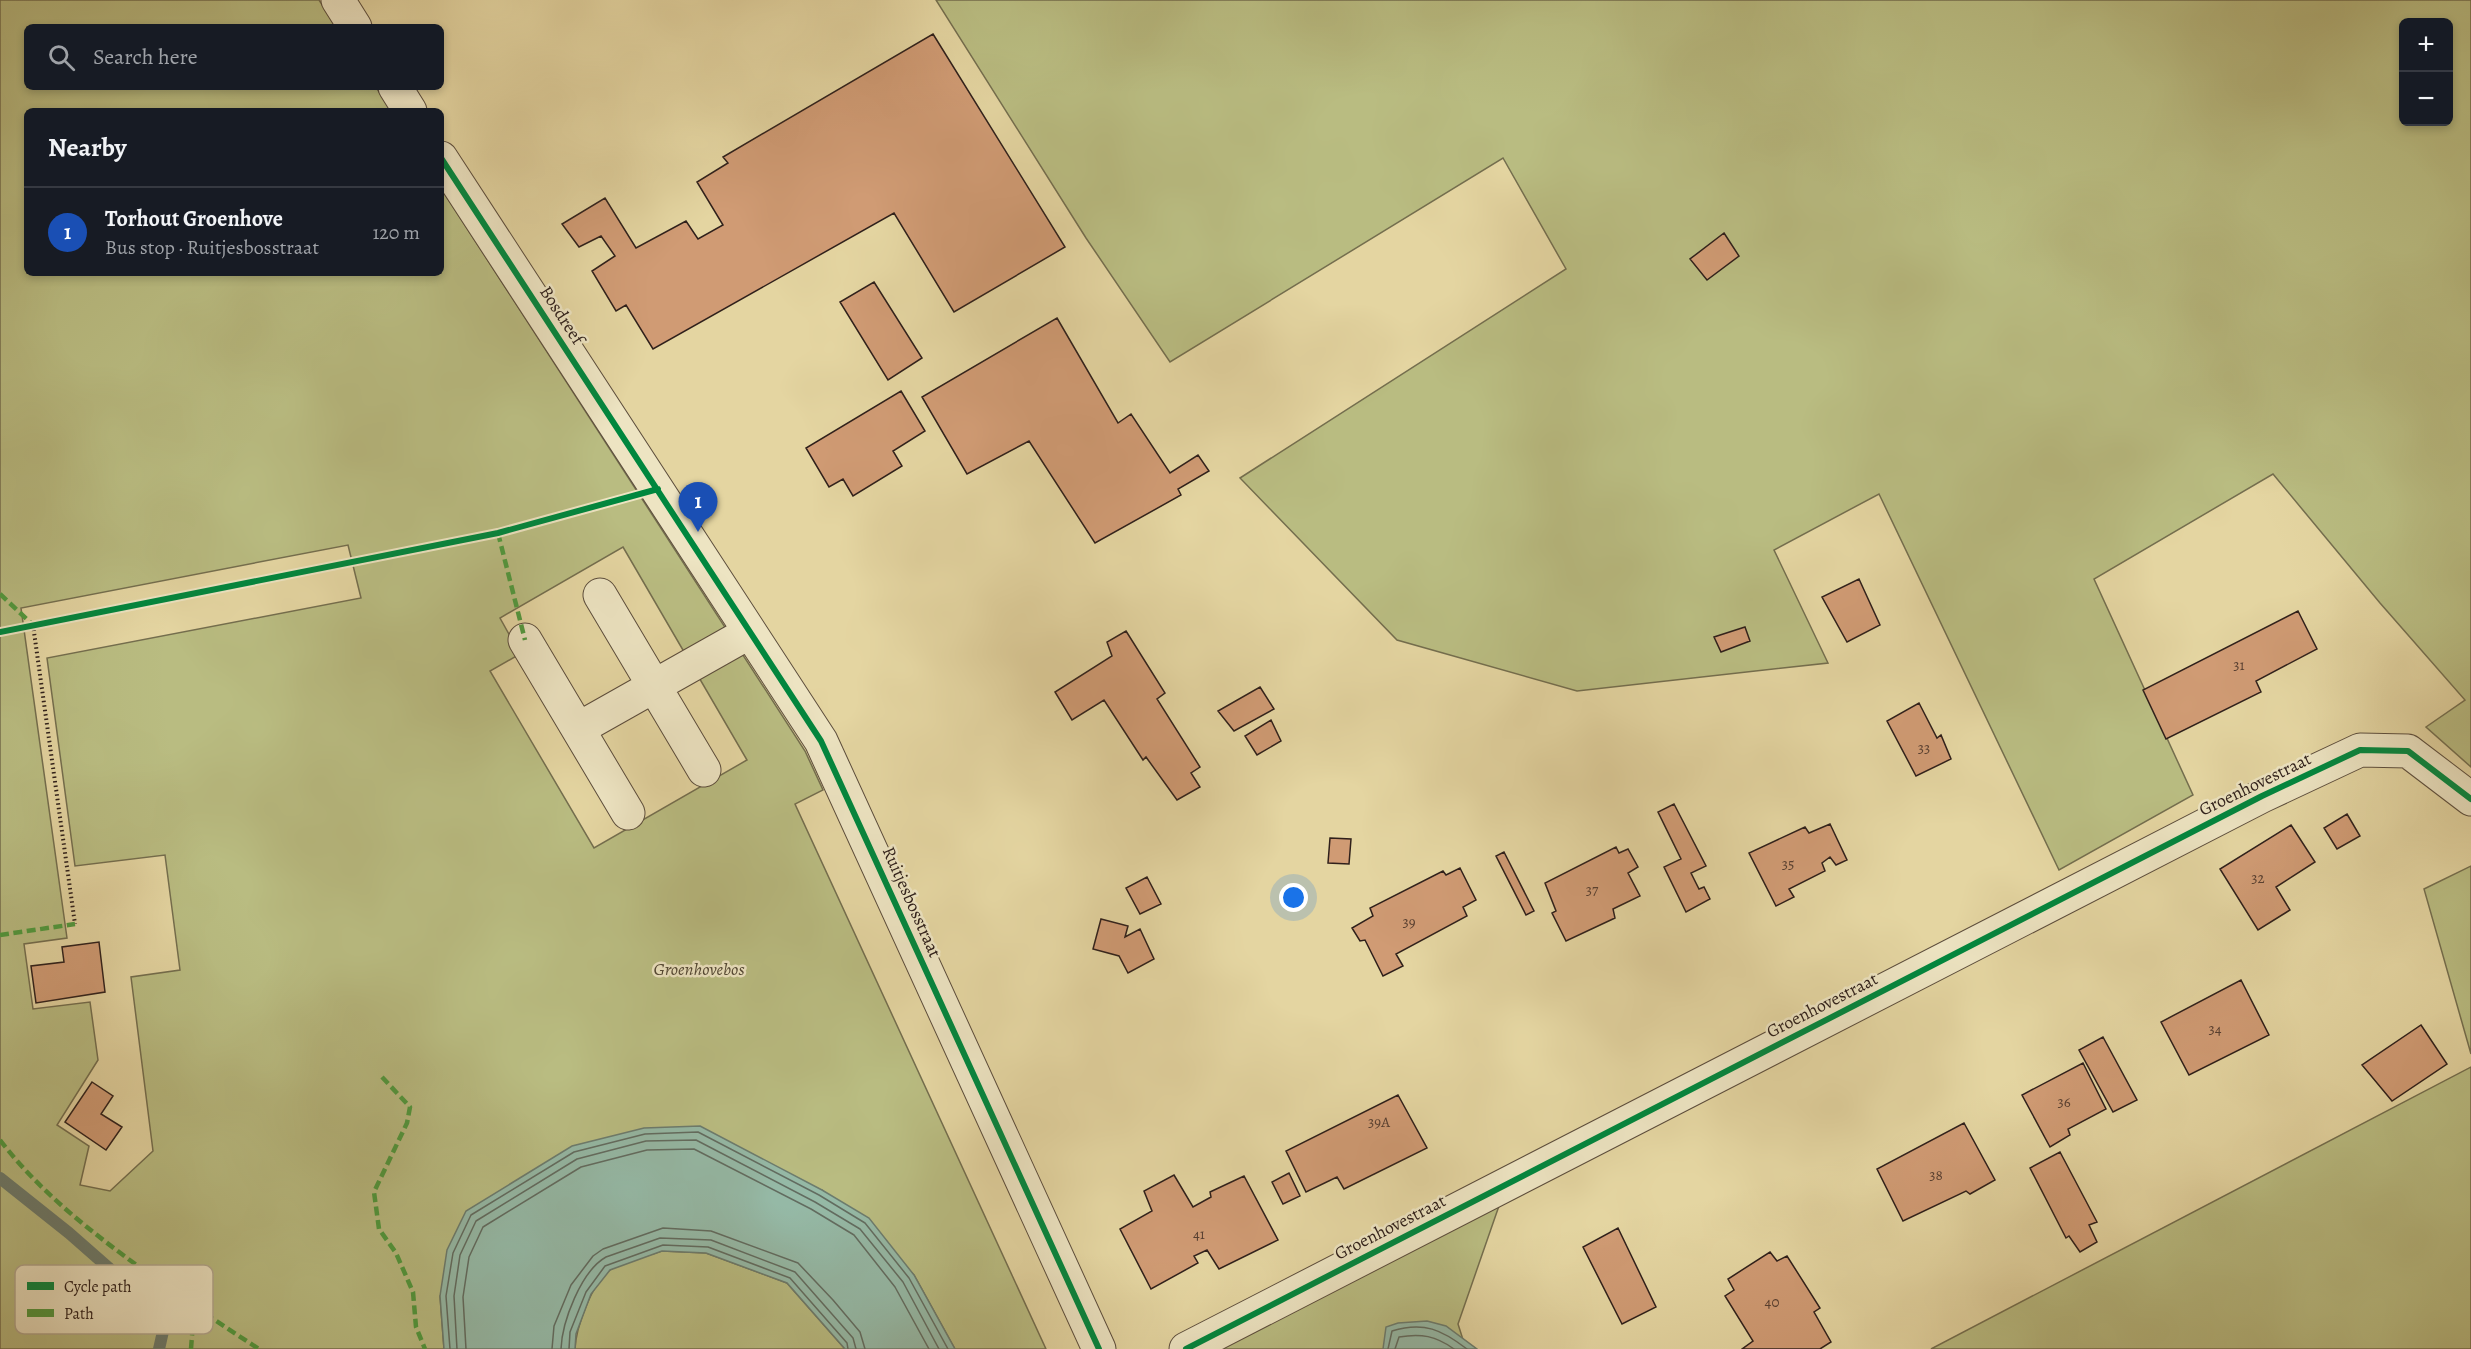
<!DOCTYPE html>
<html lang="en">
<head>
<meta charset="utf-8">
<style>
	body { margin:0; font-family:Alegreya,serif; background:#20242c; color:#f1f3f6 }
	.controls { position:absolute; right:18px; top:18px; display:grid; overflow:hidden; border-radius:9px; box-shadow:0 3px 9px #0003 }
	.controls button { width:54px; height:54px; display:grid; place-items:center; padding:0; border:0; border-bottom:2px solid #363941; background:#171b24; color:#f1f3f6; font:30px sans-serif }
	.you { position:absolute; left:1294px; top:898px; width:21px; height:21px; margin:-15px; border:4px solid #fff; border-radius:50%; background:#1a73e8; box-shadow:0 0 0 9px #1a73e833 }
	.badge { display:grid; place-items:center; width:39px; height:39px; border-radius:50%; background:#c59692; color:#fff; font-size:20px; font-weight:700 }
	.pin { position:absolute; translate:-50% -50px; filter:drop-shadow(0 2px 3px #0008) }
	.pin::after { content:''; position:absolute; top:32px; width:21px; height:18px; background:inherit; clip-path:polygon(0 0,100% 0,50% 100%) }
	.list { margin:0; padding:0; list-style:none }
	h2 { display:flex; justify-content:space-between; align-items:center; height:78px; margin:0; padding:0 24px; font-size:26px }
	h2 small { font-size:20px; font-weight:400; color:#9ea1a6 }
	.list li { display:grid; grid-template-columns:39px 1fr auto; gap:18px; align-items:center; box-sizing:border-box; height:90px; padding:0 24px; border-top:2px solid #363941 }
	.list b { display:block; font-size:22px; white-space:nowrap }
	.list p { margin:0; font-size:20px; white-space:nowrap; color:#9ea1a6 }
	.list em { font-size:20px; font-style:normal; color:#9ea1a6 }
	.icon { flex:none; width:33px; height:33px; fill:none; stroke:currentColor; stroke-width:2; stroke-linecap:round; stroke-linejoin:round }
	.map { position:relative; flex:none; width:2471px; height:1349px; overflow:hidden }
	.search { position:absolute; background:#171b24; box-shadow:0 3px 9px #0003; left:24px; top:24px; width:420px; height:66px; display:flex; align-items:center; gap:15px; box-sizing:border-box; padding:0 21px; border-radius:9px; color:#9ea1a6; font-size:22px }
	.panel { position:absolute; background:#171b24; box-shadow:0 3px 9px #0003; left:24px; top:108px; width:420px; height:168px; border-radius:9px }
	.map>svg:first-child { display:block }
	.green { fill:#b9bc81; stroke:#746e4e; stroke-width:1.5; fill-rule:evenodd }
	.water { fill:#95b9a6; stroke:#6c7c6e; stroke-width:1.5 }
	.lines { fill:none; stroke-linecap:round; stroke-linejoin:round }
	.shore { stroke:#626c60; stroke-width:1.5 }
	.stream { stroke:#6c7c6e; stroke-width:12 }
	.building { fill:#d09b74; stroke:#2f201b; stroke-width:1.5 }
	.minor-casing { stroke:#5c4d3c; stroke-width:35 }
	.path { stroke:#2f201b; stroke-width:4; stroke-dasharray:1.5 3; stroke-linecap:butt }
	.minor { stroke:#ede4c2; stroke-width:33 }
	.quiet { stroke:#509a3e; stroke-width:4.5; stroke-dasharray:9 4.5; stroke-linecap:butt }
	.cycleway-casing { stroke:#ede4c2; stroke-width:10 }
	.cycleway { stroke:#00873e; stroke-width:6 }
	.labels { text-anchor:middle; stroke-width:5; stroke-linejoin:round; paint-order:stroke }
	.number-label { font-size:15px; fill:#573f31 }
	.street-label { font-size:18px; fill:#2f201b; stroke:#ede4c2 }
	.park-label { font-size:18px; font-style:italic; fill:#524734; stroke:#ede4c2 }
	.key { fill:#ede4c2; stroke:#b4a990; stroke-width:1.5 }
	.key-label { font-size:16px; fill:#2f201b }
</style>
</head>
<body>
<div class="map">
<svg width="2471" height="1349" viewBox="0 0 2471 1349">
	<rect width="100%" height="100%" fill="#e4d5a1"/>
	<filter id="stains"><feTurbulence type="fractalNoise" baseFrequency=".00333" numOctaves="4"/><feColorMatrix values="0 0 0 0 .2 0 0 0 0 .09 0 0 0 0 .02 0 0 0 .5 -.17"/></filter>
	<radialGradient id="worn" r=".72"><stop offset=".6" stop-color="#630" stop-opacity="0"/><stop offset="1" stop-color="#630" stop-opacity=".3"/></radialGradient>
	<path class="green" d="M0,0h319l18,27h-310v60h349l15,24h-364v162h414v-85l364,563 18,39 -28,14 251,545h-91l-41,-74 -92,-85 -382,106 4,53h-444zM348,545l13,53 -314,60 28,208 90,-11 15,115 -49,7 22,174 -43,40 -30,-6 9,-39 -32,-21 41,-65 -8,-58 -57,7 -9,-65 43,-6 -46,-330zM623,547l124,213 -153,88 -104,-177 30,-17 -20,-36z
		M936,0h1535v767l-45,-40 39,-27 -85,-97 -107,-129 -179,105 99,216 -134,75 -180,-376 -105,56 54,113 -251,28 -180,-51 -157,-162 326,-209 -63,-111 -333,204 -84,-124zM2404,22h44v100h-44z
		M2471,866v188l-47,-165z
		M2471,1067v282h-540z
		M1500,1203l-42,121 8,25h-258z
		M662,1251l44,2 81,30 58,66h-270c1,-22 17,-66 35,-79 10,-7 40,-15 52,-19z"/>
	<path class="water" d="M700,1126l122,64 47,28 45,57 41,74h-110l-58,-66 -81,-30 -44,-2 -52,19 -19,24 -15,40 -1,15h-131l-4,-53 7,-46 19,-39 106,-65 72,-18z
		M1427,1321l19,5 31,23h-94l3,-22 12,-4z"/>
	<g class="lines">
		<path class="shore" d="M450,1349l-4,-53 7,-43 18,-38 103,-63 71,-18 53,-2 121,63 46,28 44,55 39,71
			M457,1349l-3,-53 6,-41 16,-34 101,-62 69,-18 50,-1 119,62 45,27 43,53 36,67
			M466,1349l-3,-52 6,-40 14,-30 98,-60 66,-17 47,-1 117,60 43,26 41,52 34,62
			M552,1349l2,-23 17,-41 22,-29 10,-7 60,-21 48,3 87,32 35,37 27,32 5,17
			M561,1349c1,-27 20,-78 45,-92l54,-19 51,2 84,32 58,66 3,11
			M569,1349l1,-17 16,-40 19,-26 58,-21 45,2 82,31 57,65 1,6
			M1388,1349l4,-18c32,-10 50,-1 75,18
			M1395,1349l4,-12c22,-4 37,-1 55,12"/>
		<path class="stream" d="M0,1178l69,55 82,72 13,22 -5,22"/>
	</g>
	<path class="building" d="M933,34l132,213 -111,65 -60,-99 -241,136 -27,-44 -10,6 -24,-40 23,-15 -14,-20 -22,11 -17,-23 43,-26 31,50 50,-27 12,18 25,-14 -26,-43 31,-19 -5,-6z
		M1724,233l15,23 -32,24 -17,-21z
		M874,282l48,76 -34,22 -48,-78z
		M1057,318l61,105 13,-9 39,59 28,-18 11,16 -31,18 3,6 -86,48 -66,-102 -62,33 -45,-77z
		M901,391l24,40 -32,20 9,15 -49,30 -10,-17 -14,8 -23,-39z
		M1859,579l21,46 -33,17 -25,-45z
		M2298,611l19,38 -61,32 5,11 -95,47 -23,-49z
		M1745,627l5,14 -29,11 -7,-15z
		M1126,631l39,62 -8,6 43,68 -9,6 9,14 -23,13 -31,-43 -3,3 -39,-60 -32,20 -17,-28 57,-36 -5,-14z
		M1260,687l14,22 -40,22 -16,-20z
		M1919,703l18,35 4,-3 10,24 -35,17 -29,-55z
		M1271,720l10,21 -24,14 -12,-19z
		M1674,804l32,62 -15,7 8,16 5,-2 6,12 -24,13 -22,-45 17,-8 -23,-47z
		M2347,814l13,22 -23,13 -13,-21z
		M1830,824l17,36 -11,5 -6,-8 -8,6 3,8 -36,18 5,8 -18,9 -27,-53 56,-26 4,6z
		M2291,825l24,37 -39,25 14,23 -32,20 -38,-61z
		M1330,838l21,1 -2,25 -21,-1z
		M1616,847l3,6 9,-4 10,18 -10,6 12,23 -27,13 2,9 -49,23 -14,-28 4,-2 -11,-28z
		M1504,852l30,59 -8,4 -30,-59z
		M1460,868l16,32 -13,7 4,9 -71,38 7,12 -20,10 -18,-36 -5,1 -8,-13 21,-12 -3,-8 73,-37 3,4z
		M1147,877l14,27 -21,10 -14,-26z
		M1101,919l27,7 -3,11 15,-8 14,30 -26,14 -9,-17 -26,-7z
		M99,942l6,50 -69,11 -5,-37 33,-4 -2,-15z
		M2241,980l28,55 -80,40 -28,-53z
		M2421,1025l26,39 -55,37 -30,-36z
		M2103,1037l34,63 -24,12 -34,-62z
		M2083,1063l23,46 -38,20 2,6 -20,12 -28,-52z
		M92,1082l21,14 -12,18 21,13 -16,23 -41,-28z
		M1398,1095l29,53 -83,41 -7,-12 -31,15 -20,-41z
		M1964,1123l31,57 -25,14 -4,-3 -63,30 -26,-52z
		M2060,1152l37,70 -8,3 8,17 -17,10 -11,-16 -3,2 -36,-70z
		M1289,1173l11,23 -17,8 -11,-22z
		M1174,1175l19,32 18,-10 -1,-5 34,-16 34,64 -59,29 -12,-19 -13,6 4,7 -47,26 -31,-60 32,-18 -8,-20z
		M1618,1228l38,79 -34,17 -39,-77z
		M1770,1252l7,9 10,-5 33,52 -6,4 17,30 -11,7h-78l11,-8 -28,-45 9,-6 -6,-11z"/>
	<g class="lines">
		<defs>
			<path id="minor" d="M338,0l17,27
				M395,87l15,24
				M441,158l380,583 278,608
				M600,595l104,175
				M525,640l103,173
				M578,729l172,-97
				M1186,1349l1076,-553 98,-46 48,1 63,48"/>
		</defs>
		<use href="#minor" class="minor-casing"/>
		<path class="path" d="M33,625l42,299"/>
		<use href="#minor" class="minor"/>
		<path class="quiet" d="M498,533l27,107
			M0,594l33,31
			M0,935l75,-11
			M382,1077l28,30 -3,16 -33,69 5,37 17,24 17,39 3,35 9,22
			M0,1140c36,47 80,83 127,118 43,32 87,62 132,91
			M191,1349l3,-40"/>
		<defs>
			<path id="cycleway" d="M441,158l380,583 278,608
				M0,632l498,-99 160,-44
				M1186,1349l1076,-553 98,-46 48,1 63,48"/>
		</defs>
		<use href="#cycleway" class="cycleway-casing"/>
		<use href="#cycleway" class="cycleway"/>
	</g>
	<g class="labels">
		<g class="number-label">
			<text x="2239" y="670">31</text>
			<text x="1924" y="753">33</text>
			<text x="1788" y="869">35</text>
			<text x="2258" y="883">32</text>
			<text x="1592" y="895">37</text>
			<text x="1409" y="927">39</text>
			<text x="2215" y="1034">34</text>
			<text x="2064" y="1107">36</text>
			<text x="1379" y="1127">39A</text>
			<text x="1936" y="1180">38</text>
			<text x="1199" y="1239">41</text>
			<text x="1772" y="1307">40</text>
		</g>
		<g class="street-label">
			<text transform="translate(562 315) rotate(57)" y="6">Bosdreef</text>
			<text transform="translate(2255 784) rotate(-26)" y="6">Groenhovestraat</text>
			<text transform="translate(912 902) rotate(66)" y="6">Ruitjesbosstraat</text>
			<text transform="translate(1822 1005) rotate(-27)" y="6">Groenhovestraat</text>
			<text transform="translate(1390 1227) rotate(-27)" y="6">Groenhovestraat</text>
		</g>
		<g class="park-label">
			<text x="699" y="975">Groenhovebos</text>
		</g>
	</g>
	<rect x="15" y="1265" width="198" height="69" rx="9" class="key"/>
	<rect x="27" y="1282" width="27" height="8" fill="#00873e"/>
	<rect x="27" y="1309" width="27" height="8" fill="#509a3e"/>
	<g class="key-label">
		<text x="64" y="1292">Cycle path</text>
		<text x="64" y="1319">Path</text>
	</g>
	<rect width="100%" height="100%" filter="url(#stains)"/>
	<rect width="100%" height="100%" fill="url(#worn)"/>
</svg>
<div class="controls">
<button>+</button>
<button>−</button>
</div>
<div class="you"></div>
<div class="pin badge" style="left:698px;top:532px;background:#1a4fb4">1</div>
<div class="search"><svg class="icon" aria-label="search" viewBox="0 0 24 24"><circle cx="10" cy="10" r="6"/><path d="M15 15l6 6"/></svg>Search here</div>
<section class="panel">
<h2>Nearby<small></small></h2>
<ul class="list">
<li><span class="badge" style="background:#1a4fb4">1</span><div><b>Torhout Groenhove</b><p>Bus stop · Ruitjesbosstraat</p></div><em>120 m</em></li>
</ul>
</section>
</div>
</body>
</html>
